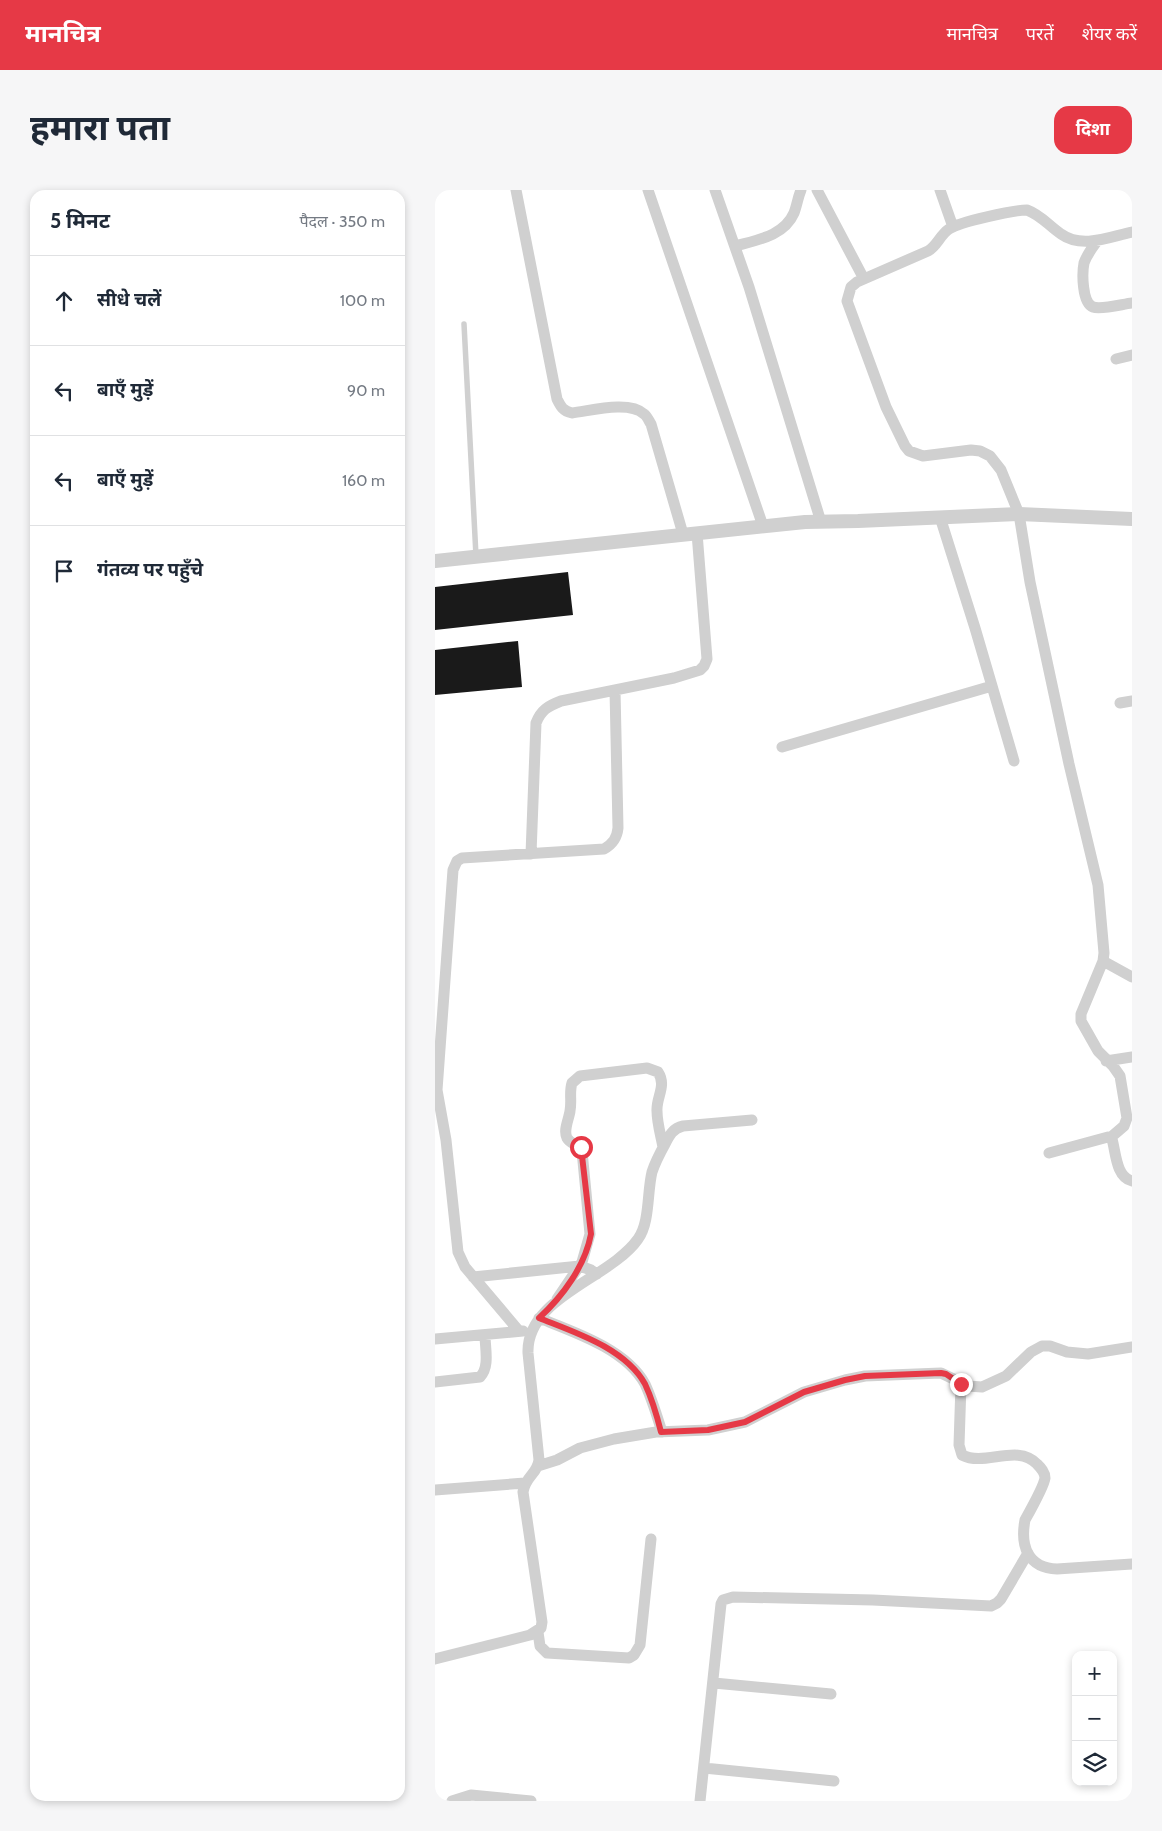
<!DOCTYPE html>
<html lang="hi">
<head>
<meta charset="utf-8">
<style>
	body { margin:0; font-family:Cabin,"Noto Sans Devanagari",sans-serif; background:#f6f6f7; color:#1f2937 }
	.controls { position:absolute; right:15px; bottom:15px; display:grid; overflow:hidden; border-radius:10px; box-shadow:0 2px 8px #0003 }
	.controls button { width:45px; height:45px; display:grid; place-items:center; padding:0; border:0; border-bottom:1px solid #e0e1e3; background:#fff; color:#1f2937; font:25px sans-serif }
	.stop { position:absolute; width:15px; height:15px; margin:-11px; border:4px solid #e63946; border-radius:50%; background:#fff }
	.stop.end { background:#e63946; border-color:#fff; box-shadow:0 1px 5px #0008 }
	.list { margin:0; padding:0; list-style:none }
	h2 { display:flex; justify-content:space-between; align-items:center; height:65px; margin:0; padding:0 20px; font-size:21px }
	h2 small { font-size:16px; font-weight:400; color:#747a83 }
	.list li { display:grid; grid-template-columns:32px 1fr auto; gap:15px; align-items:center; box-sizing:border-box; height:90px; padding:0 20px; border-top:1px solid #e0e1e3 }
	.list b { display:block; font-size:19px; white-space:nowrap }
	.list em { font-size:16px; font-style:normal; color:#747a83 }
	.icon { flex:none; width:28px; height:28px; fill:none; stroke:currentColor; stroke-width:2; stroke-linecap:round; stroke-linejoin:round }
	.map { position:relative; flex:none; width:697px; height:1611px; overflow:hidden; border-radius:15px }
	header { display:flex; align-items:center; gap:30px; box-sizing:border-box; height:70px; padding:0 25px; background:#e63946; color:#fff }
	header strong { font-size:24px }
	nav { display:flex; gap:28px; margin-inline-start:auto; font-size:18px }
	.intro { display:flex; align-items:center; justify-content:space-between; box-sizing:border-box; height:120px; padding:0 30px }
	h1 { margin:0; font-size:35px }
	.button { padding:12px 22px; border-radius:15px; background:#e63946; color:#fff; font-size:18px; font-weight:700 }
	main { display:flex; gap:30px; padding:0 30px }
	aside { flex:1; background:#fff; border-radius:15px; box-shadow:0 2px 8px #0003 }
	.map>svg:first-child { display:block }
	.building { fill:#1a1a1a }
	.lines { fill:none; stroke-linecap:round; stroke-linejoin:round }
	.service { stroke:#d0d0d0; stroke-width:5.5 }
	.minor { stroke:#d0d0d0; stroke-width:11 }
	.tertiary { stroke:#d0d0d0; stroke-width:14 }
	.route { stroke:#e63946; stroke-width:6 }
</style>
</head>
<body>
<header>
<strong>मानचित्र</strong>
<nav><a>मानचित्र</a><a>परतें</a><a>शेयर करें</a></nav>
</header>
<div class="intro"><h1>हमारा पता</h1><a class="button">दिशा</a></div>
<main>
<aside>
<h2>5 मिनट<small>पैदल · 350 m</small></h2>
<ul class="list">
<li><svg class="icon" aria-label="ahead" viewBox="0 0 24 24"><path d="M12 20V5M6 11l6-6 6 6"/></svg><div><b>सीधे चलें</b></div><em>100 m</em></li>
<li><svg class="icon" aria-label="left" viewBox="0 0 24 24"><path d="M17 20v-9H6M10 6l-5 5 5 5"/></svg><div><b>बाएँ मुड़ें</b></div><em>90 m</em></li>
<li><svg class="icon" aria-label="left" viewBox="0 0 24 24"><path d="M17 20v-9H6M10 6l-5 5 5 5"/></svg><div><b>बाएँ मुड़ें</b></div><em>160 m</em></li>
<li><svg class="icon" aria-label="arrive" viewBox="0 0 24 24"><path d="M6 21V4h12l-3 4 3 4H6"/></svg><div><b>गंतव्य पर पहुँचे</b></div></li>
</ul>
</aside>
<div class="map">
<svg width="697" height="1611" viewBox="0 0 697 1611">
	<rect width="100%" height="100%" fill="#fff"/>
	<path class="building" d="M133,382l5,43 -138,15v-43z
		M83,451l4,46 -87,8v-45z"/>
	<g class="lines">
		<path class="service" d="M29,134l12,232"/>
		<path class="minor" d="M81,0l41,209c4,8 6,12 15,14 18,-2 57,-13 72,1 3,2 5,7 7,10l32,110
			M213,0l115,336
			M280,0l34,97 72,235
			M382,0l47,89
			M505,0l13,37
			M663,50c-5,7 -11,14 -14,23 -2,10 -2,40 9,44 8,3 30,-3 39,-4
			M300,56c22,-6 49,-10 59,-33 3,-8 4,-16 7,-23
			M681,169l16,-4
			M505,327l35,111 39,133
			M685,513l12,-2
			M347,557l210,-61
			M96,664l5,-131c5,-13 12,-17 25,-22l113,-23 26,-8 4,-4 3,-7 -10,-126
			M668,771l29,16
			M671,871l26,-4
			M675,948l14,-12 3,-8 -7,-42 -7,-10 -15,-15 -17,-30v-7l22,-53 1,-8 -6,-68 -29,-121 -39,-182 -11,-68 -18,-44 -11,-14 -10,-5 -9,-1 -48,6 -14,-5 -4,-5 -19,-39 -39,-106 4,-14 6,-5 71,-31c9,-5 12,-16 21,-22 10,-7 65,-19 78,-19 14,5 22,16 34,24 21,15 48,3 71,-2
			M614,963l59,-16 4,2c4,14 4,38 20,42
			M38,1087l107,-11 11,4 6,4
			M122,1109l25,-37 8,-28 -8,-83c-3,-7 -11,-6 -15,-13 -4,-8 2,-19 3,-27 2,-10 -1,-19 2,-28l8,-7 67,-8 11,4c9,14 -2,25 -1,39 0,12 4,25 6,36
			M104,1128c35,14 87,31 106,66 7,15 12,32 17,48
			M84,1141l-54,-64 -7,-15 -12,-112 -9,-50 16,-220 4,-9 5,-3 142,-9c9,-5 13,-11 14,-21l-3,-138
			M0,1149l88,-8
			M0,1192l45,-5c10,-10 5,-29 5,-42
			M526,1194l-2,61 3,10c23,12 55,-12 75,9 4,4 8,8 8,14 -1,8 -15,33 -20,42 -5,26 3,48 32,49l75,-5
			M103,1276l19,-6 23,-12 34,-9 42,-7 52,-2 37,-8 59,-30 41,-12 20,-4 76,-3 27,13 14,1 24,-11 25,-24 11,-6h8l17,6 21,2 44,-7
			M0,1300l90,-7
			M103,1442l2,14 7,7 82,5 5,-3 6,-10 11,-106
			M0,1469l95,-24 11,-7 1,-6 -19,-130c3,-17 14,-17 16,-32l-11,-107c-2,-56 82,-74 110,-114 12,-16 9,-47 14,-67 3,-9 8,-19 13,-28 4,-8 8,-16 18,-18l69,-6
			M279,1493l117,11
			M269,1578l130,13
			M17,1611l19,-6 60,6
			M265,1611l21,-197 2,-4 10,-3 140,3 118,6 6,-3 4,-4 27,-46"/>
		<path class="tertiary" d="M0,371l370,-39 53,-1 161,-7 113,5"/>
	</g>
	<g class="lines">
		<path class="route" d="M146,957l10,87c-6,32 -28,62 -52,84 35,14 86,30 106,66 7,15 12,32 16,48l47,-2 37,-8 59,-30 41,-12 20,-4 76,-3 5,1 15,10"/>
	</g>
</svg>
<div class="controls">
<button>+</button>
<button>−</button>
<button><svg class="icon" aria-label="layers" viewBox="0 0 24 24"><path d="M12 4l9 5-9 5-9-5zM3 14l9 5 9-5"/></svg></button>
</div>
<div class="stop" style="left:146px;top:957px"></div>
<div class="stop end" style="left:526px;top:1194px"></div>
</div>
</main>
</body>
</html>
